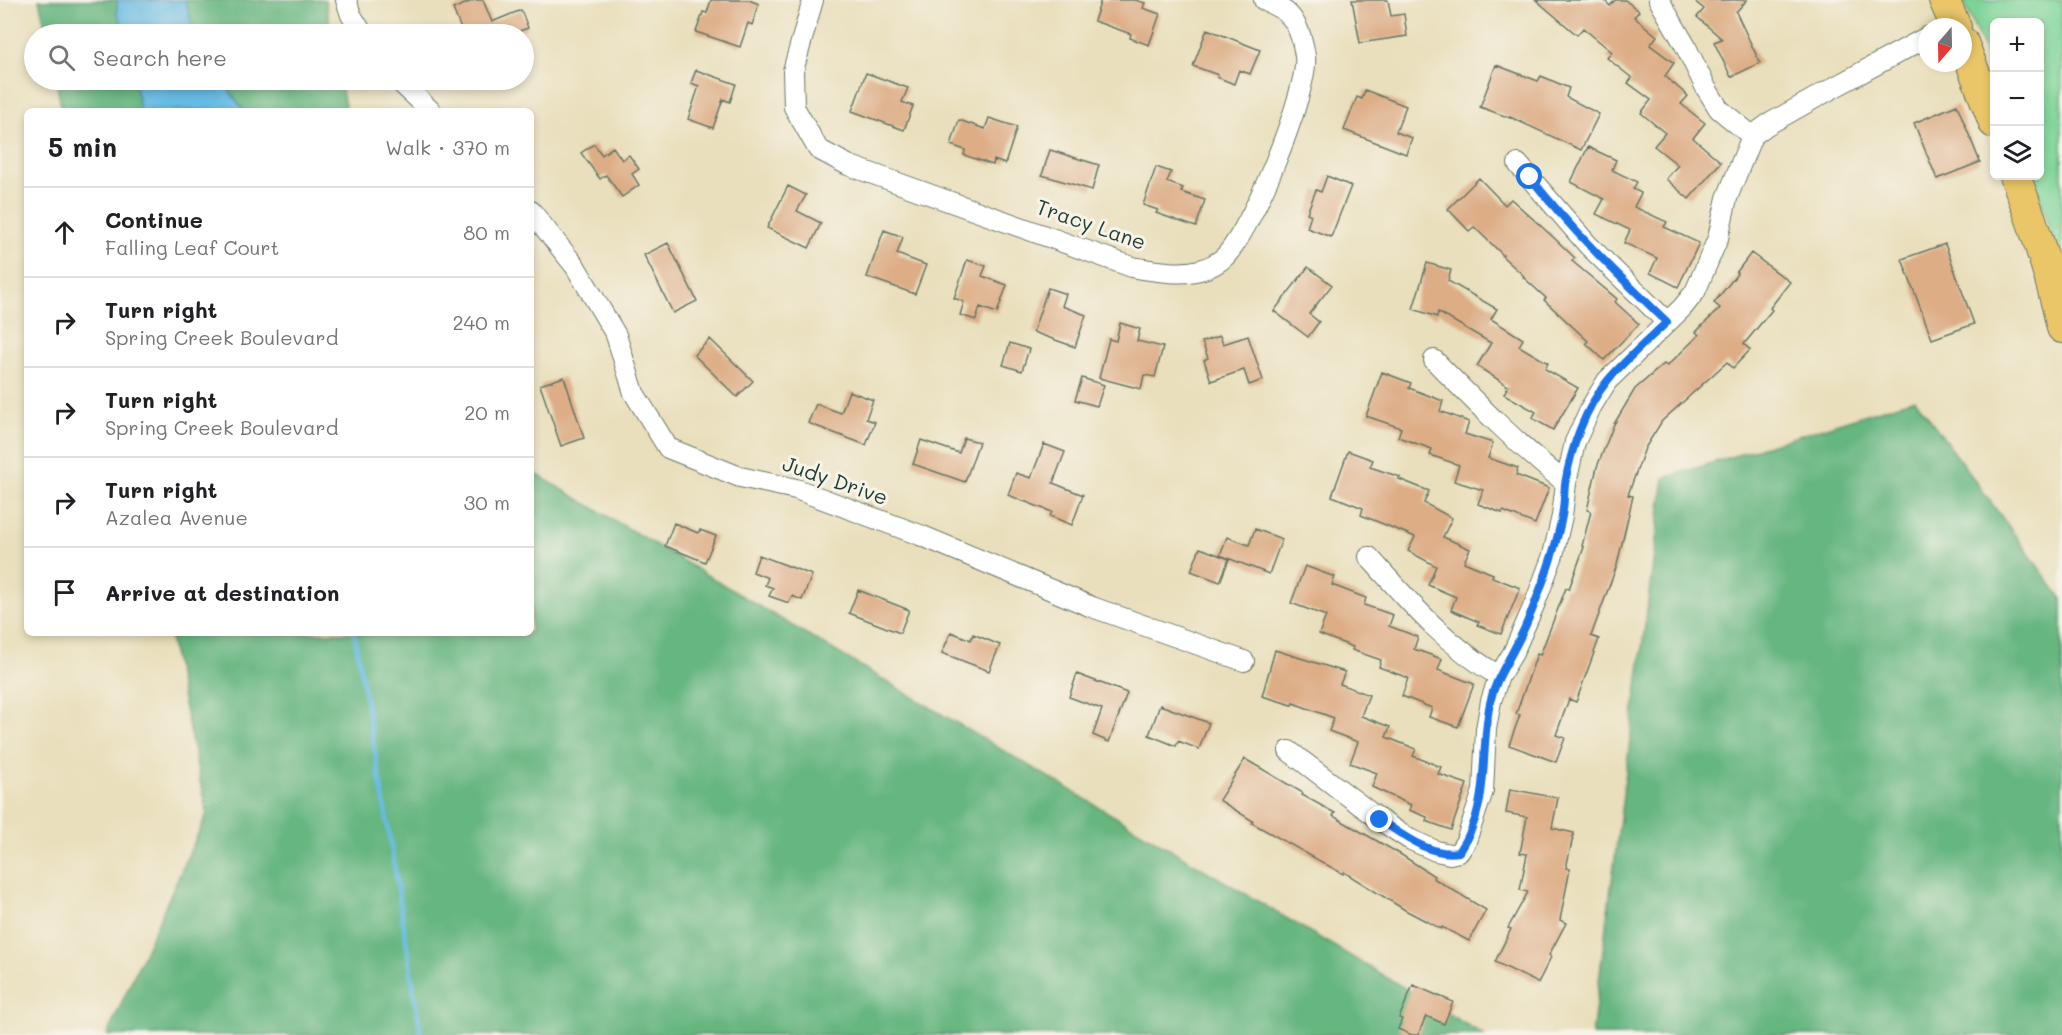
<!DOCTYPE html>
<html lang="en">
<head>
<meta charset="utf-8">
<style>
	body { margin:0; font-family:Mali,sans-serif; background:#f2f2f2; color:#202124 }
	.controls { position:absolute; right:18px; top:18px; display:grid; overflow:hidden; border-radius:9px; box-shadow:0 3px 9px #0003 }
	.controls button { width:54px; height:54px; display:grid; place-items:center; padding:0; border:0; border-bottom:2px solid #e0e0e0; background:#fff; color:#202124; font:30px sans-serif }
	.compass { position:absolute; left:1918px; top:18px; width:54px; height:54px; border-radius:50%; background:#fff; box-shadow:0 3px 9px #0003; rotate:200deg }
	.stop { position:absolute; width:18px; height:18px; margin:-14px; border:4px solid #1a73e8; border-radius:50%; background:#fff }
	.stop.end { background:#1a73e8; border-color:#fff; box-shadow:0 2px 6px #0008 }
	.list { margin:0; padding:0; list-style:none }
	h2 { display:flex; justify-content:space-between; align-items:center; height:78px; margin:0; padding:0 24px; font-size:26px }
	h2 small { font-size:20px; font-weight:400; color:#757577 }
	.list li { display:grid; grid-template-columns:39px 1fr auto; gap:18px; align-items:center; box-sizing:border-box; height:90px; padding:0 24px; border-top:2px solid #e0e0e0 }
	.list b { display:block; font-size:22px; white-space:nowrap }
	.list p { margin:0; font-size:20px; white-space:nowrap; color:#757577 }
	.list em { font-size:20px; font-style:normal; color:#757577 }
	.icon { flex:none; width:33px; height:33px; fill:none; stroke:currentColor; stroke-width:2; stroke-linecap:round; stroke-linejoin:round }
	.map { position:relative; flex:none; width:2062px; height:1035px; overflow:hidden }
	.search { position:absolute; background:#fff; box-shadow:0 3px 9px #0003; left:24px; top:24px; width:510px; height:66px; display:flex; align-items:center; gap:15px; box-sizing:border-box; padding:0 21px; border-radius:33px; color:#757577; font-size:22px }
	.panel { position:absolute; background:#fff; box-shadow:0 3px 9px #0003; left:24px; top:108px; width:510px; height:528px; border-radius:9px }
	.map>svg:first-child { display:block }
	.green { fill:#7dd498; stroke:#4e8866; stroke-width:1.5 }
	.forest { fill:#66b680; stroke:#427a5a; stroke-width:1.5 }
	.water { fill:#68bbe4; stroke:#447c8c; stroke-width:1.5 }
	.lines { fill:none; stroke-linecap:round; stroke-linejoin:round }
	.stream { stroke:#68bbe4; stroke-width:4.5 }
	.building { fill:#ddad86 }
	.minor-casing { stroke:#667664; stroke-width:22 }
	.primary-casing { stroke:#667664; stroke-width:32 }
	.minor { stroke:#fff; stroke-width:20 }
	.primary { stroke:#eac669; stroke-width:30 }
	.route { stroke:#1a73e8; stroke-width:8 }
	.labels { text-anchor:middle; stroke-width:6; stroke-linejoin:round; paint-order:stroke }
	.street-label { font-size:21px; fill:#1f3d34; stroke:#f7f3e8 }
</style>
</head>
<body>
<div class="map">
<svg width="2062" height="1035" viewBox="0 0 2062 1035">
	<rect width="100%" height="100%" fill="#f7f3e8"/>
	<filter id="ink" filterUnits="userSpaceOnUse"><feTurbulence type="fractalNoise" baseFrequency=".0167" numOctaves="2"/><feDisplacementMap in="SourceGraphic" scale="12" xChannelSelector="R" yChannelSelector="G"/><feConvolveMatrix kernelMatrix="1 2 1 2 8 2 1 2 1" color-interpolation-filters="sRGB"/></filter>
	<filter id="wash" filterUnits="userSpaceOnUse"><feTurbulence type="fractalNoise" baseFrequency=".008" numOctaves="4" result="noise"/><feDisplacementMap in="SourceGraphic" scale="24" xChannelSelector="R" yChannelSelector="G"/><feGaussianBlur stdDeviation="1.35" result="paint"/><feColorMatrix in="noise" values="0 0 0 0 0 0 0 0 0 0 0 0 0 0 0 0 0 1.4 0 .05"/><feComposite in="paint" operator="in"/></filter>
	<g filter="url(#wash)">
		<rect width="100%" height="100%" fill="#e9dfbc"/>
		<path class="green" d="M1963,0h99v267l-29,-91h7v-154h-46v51z"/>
		<path class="forest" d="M39,0h286l7,34h-285z
			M56,80h284l6,31h-284z
			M1915,399l147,200v436h-470l72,-557z
			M531,471l953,564h-1377l100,-221 -38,-181h362z"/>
		<path class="water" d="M117,0h68l6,22 6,12h-69l-11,-20z
			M134,80h88l22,31h-104z"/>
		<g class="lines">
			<path class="stream" d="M354,633l32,181 35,221"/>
		</g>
		<g id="blocks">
			<path class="building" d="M474,0h9l9,22 29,-12 7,18 -17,6h-48l-10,-25z
				M711,0h38l10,4 -7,21 -4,-2 -8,24 -44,-15 7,-20 4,1z
				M1101,0h34l10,3 -2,5 17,6 -11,31 -19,-7 1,-4 -37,-13z
				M1352,0h36l3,16 13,-2 3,22 -47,7z
				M1536,0h68l6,6 5,-6h10l14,11 -5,6 23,19 -7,9 24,18 -9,13 23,20 -7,8 24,19 -12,15 28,24 -32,37 -23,-20 12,-14 -24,-19 11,-13 -24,-20 10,-13 -23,-17 4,-5 -25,-20 5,-6 -29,-24 -6,7z
				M1693,0h54l-11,12 24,51 -29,14 -17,-35 8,-3 -25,-22 7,-8z
				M1207,29l53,21 -10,24 -11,-4 -5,14 -17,-7 1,-2 -25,-9z
				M1496,65l42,16 3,-5 28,12 -3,9 33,17 -18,36 -71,-33v1l-30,-11z
				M696,70l40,14 -6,18 -7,-3 -10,29 -25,-9 11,-33 -8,-3z
				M866,73l42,15 -6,14 11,4 -9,24 -52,-19z
				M1365,90l41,16 -10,26 16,6 -6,16 -62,-24 13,-33 5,2z
				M1957,105l23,57 -43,17 -23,-56z
				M989,118l28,9 -12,37 -11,-4 -1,5 -29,-10 1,-5 -14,-5 8,-25 26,9z
				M594,144l8,11 11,-8 9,13 7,-5 10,14 -7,5 7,11 -17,12 -16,-22 -6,4 -19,-26z
				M1588,147l28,13 -4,10 25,12 -4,7 8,4 -7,14 33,15 -3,5 35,16 -21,44 -28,-14 7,-15 -33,-15 6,-13 -34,-16 8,-15 -33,-17z
				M1050,150l49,15 -7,25 -50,-15z
				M1156,167l15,5 -4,10 16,6 -2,4 24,8 -9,27 -40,-14 2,-3 -15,-5z
				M1327,176l24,10 -20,51 -24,-9 4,-13 -4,-2 9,-23 5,2z
				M1479,178l26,27 6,-6 41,37 23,22 -3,3 45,38 -2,3 24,22 -35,36 -18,-17 2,-2 -44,-41 2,-2 -23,-21 1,-1 -22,-20 1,-1 -29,-28 -5,4 -21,-22z
				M788,186l18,9 -9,16 24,12 -12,25 -42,-20z
				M884,230l19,7 -6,17 29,11 -11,29 -48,-17z
				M668,243l29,58 -24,12 -29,-58z
				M1945,244l29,80 -42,15 -30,-80z
				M1751,253l39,29 -20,26 2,2 -28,34 6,6 -17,18 -6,-6 -65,59 -17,27 -17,47 5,1 -16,69 -26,71 8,3 -23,63 -7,-3 -13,36 9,3 -9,24 -47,-17 11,-30 -4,-1 21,-60 3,1 26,-67 3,1 15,-42 -2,-1 9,-35 -4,-1 10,-43 17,-43 21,-35 29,-25 3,2 32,-31 -3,-3 24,-24 -6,-5 23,-29 -1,-1z
				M967,260l19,6 -4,10 25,9 -10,28 -17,-6 -4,13 -16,-5 4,-13 -10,-4z
				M1427,263l24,7 -3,11 49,28 -6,10 32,20 -4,7 29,17 -3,6 33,19 -25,42 -21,-12 4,-6 -32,-18 4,-8 -31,-20 14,-23 -53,-31 -1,5 -24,-8z
				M1308,267l24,18 -23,29 10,8 -11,15 -34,-26z
				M1048,288l18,6 -4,12 24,9 -11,32 -42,-15z
				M1120,323l20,6 -3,12 26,6 -8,30 -11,-2 -3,14 -42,-11 10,-39 7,2z
				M1220,336l3,8 25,-8 15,44 -14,5 -5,-15 -33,11 -7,-21 4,-2 -6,-16z
				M710,339l43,42 -16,16 -43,-42z
				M1010,343l19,6 -7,22 -19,-6z
				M1382,372l29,11 -2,5 34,13 -3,10 29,11 -4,12 28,9 -5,15 30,10 -2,7 33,13 -14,36 -32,-13 -1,2 -24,-9 5,-14 -29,-9 5,-16 -29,-10 2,-6 -34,-12 3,-9 -35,-12z
				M564,377l20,61 -23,8 -21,-61z
				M1082,378l22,7 -7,21 -22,-6z
				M849,391l24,9 -7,19 9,3 -9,23 -58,-22 8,-19 25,9z
				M964,438l15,4 -14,40 -52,-18 8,-24 38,13z
				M1044,444l21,8 -12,31 30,12 -11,30 -22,-9 2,-4 -44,-17 8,-22 15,5z
				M1348,451l25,9 -3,7 30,10 -1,2 30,12 -5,12 28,15 -9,19 27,12 -6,13 29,12 -1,3 28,11 -19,46 -24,-9 2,-3 -28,-12 5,-13 -28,-12 8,-19 -28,-15 7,-14 -54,-22 2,-7 -31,-12z
				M674,523l24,10 2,-3 16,6 -11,26 -40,-16z
				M1255,529l27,10 -13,35 -49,-19 7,-18 22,8z
				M1200,548l29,11 -9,23 -29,-11z
				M759,555l53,20 -10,25 -10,-4 -3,7 -20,-7 4,-8 -8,-3 3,-7 -15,-6z
				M1305,566l30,11 -3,8 34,13 -2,7 29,10 -4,11 29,11 -4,12 28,10 -4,11 36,14 -16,43 -29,-10 3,-9 -30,-12 6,-18 -29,-11 2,-7 -29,-10 1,-3 -34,-13 7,-18 -35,-13z
				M858,590l51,20 -9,23 -51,-20z
				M951,632l20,8 2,-6 27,11 -11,26 -47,-18z
				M1275,650l70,22 -5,12 29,11 -8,21 29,11 -4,10 30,12 -3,7 28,11 -3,7 29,10 -16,46 -25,-9 1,-4 -18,-7 2,-5 -39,-18 5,-14 -27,-10 8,-21 -29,-11 5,-13 -41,-15 -1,2 -30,-9z
				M1077,674l50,19 -18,49 -16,-7 9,-26 -33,-12z
				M1160,705l49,18 -10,26 -21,-8 -2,5 -27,-11z
				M1245,759l58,34 -1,2 33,18 -2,3 67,38 34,22 -1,2 53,32 -17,31 -27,-14 -1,2 -36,-19 -61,-38 -1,2 -91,-51 1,-2 -34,-21z
				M1510,789l48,9 -6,30 22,5 -8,35 4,1 -10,51 6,3 -17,32 2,2 -13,26 -43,-21 16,-33 -3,-1 20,-36 -8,-2 7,-36 -7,-1 7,-36 -21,-4z
				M1413,985l40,17 -9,22 -18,-8 -8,19h-6l-14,-6 4,-10 -3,-1z"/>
		</g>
	</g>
	<g filter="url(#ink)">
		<use href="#blocks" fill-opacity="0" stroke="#667664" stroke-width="1.5"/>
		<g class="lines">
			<defs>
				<path id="minor" d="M346,0l5,15 12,19
					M813,0l-20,71 1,36 24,42 30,16 284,102c29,5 64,12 89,-7 27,-19 89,-172 84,-204 -2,-14 -7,-32 -17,-42 -6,-6 -17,-10 -24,-14
					M1659,0l26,45 21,43 13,21 33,27
					M398,80l33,31
					M1518,164l70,81 79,77
					M531,211l44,55 41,69 18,58 34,55 72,29 56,12 124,46 172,72 152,54
					M1434,360c42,43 84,85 132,123
					M1369,557c40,45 77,88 130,119
					M1289,751l91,69 29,19 27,12 14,3 9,-2 7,-11 17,-50 3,-62 5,-28 8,-25 14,-23 22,-50 18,-48 9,-39 4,-33 9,-41 16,-35 16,-26 75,-73 13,-16 23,-54 9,-40 25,-62 15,-11 64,-36 96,-52"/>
				<path id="primary" d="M1944,0l12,27
					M1963,42l31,81
					M2015,176c19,49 36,100 47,152"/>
			</defs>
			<use href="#minor" class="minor-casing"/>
			<use href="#primary" class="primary-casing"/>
			<use href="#minor" class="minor"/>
			<use href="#primary" class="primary"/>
		</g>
	</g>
	<g class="lines" filter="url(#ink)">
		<path class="route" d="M1380,820c23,15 50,37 79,32 33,-48 20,-97 31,-149 4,-19 13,-33 22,-50 10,-18 19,-39 26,-58 10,-26 19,-52 24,-79 2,-10 2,-21 3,-32 6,-36 20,-76 43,-104 18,-21 39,-39 59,-58 -48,-46 -96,-92 -137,-145"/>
	</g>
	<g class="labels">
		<g class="street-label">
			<text transform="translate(1091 225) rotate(19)" y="7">Tracy Lane</text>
			<text transform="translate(835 481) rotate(19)" y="7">Judy Drive</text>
		</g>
	</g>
</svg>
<div class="controls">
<button>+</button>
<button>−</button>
<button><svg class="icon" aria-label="layers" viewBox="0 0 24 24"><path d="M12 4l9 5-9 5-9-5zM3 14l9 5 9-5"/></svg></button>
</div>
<svg class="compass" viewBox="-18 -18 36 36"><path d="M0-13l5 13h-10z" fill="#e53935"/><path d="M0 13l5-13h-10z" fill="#757577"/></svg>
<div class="stop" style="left:1530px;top:177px"></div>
<div class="stop end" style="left:1380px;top:820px"></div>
<div class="search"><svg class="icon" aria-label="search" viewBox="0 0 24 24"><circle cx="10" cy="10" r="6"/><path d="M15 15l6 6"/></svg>Search here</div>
<section class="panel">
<h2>5 min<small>Walk · 370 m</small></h2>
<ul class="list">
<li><svg class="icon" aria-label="ahead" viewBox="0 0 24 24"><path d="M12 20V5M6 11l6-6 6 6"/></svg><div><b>Continue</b><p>Falling Leaf Court</p></div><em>80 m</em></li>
<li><svg class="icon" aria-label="right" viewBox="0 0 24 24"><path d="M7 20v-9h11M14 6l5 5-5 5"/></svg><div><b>Turn right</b><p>Spring Creek Boulevard</p></div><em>240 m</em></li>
<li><svg class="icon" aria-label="right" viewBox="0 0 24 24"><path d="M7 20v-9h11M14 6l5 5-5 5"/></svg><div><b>Turn right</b><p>Spring Creek Boulevard</p></div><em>20 m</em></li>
<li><svg class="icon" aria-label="right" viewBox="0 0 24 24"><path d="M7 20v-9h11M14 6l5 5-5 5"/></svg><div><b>Turn right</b><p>Azalea Avenue</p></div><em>30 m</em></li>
<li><svg class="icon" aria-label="arrive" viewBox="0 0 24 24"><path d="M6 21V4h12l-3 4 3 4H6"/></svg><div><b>Arrive at destination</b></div></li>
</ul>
</section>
</div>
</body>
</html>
